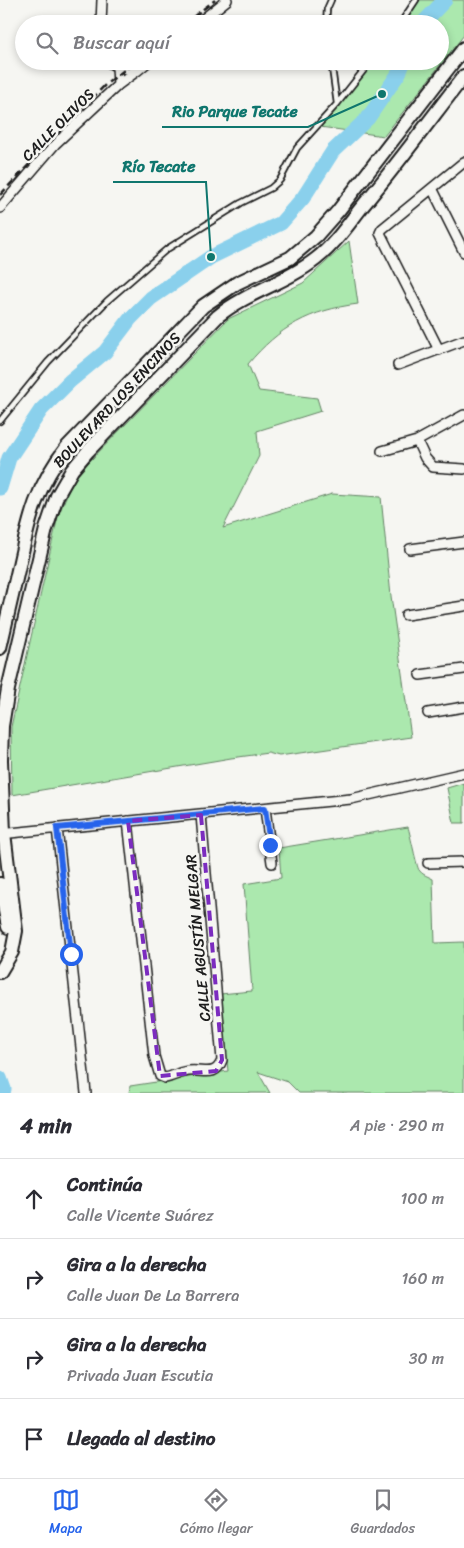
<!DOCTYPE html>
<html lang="es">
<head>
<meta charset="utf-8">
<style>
	body { margin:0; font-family:Sriracha,sans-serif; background:#f7f7f7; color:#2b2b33 }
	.stop { position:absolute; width:15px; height:15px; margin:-11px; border:4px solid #2563eb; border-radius:50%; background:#fff }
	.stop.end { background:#2563eb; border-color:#fff; box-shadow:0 1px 5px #0008 }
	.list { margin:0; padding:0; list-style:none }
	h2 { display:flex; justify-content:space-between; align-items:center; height:65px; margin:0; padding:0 20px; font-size:21px }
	h2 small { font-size:16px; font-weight:400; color:#7c7c81 }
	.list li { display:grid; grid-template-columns:32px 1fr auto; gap:15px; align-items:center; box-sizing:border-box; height:80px; padding:0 20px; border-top:1px solid #e1e1e2 }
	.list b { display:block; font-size:19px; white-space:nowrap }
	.list p { margin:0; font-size:16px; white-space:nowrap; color:#7c7c81 }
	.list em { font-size:16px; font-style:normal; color:#7c7c81 }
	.icon { flex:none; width:28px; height:28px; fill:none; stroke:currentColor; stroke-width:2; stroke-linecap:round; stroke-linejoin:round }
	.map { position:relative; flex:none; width:464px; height:1093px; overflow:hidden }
	.search { position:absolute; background:#fff; box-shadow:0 2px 8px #0003; left:15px; right:15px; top:15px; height:55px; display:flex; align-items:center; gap:12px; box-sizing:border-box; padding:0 18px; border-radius:28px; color:#7c7c81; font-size:19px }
	.sheet { height:385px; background:#fff }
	nav { display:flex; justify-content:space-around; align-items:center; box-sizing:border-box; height:70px; border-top:1px solid #e1e1e2; background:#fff; font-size:14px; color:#7c7c81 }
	nav a { display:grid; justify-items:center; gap:2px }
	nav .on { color:#2563eb }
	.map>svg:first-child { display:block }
	.green { fill:#abe8ae; stroke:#648265 }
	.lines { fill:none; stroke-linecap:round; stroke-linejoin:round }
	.river { stroke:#8ad0ec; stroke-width:15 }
	.lane-casing { stroke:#1c1c1c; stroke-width:8 }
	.street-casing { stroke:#1c1c1c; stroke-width:12 }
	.secondary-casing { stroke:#1c1c1c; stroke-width:16 }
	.lane { stroke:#f6f6f2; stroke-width:4.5 }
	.street { stroke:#f6f6f2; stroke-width:9 }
	.secondary { stroke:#f6f6f2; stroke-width:12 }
	.rail { stroke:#1c1c1c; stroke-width:2.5; stroke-dasharray:8 4; stroke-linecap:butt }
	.route { stroke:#2563eb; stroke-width:6 }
	.marked { fill:none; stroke:#7b2cbf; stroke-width:4; stroke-dasharray:10 6; stroke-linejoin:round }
	.labels { text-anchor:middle; stroke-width:5; stroke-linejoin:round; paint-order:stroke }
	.street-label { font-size:15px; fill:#1c1c1c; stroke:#f6f6f2 }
	.leader { fill:none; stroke:#0f766e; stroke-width:2 }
	.callout-dot { fill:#0f766e; stroke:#f6f6f2; stroke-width:2 }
	.callout-label { font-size:16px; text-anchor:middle; font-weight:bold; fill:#0f766e; stroke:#f6f6f2; stroke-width:5; stroke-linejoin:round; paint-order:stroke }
</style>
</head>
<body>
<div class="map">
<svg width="464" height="1093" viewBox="0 0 464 1093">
	<rect width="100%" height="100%" fill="#f6f6f2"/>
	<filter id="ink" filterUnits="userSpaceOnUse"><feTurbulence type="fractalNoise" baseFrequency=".02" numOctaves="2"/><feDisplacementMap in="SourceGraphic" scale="10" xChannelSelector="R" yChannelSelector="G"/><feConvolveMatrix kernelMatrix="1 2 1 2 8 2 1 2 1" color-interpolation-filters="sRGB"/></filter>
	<g filter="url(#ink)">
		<path class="green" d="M419,0h45v35l-80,101 -64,-9 52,-66h68v-37h-39z
			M349,241l9,63c-48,6 -79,23 -110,60l11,27 58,7 4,13 -64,20 2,25 -36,72 109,-34 49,3 10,99 20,141 -132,19 -11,-3 -37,5 -219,37 -1,-68 47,-211 15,-36 13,-15 142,-146 75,-36z
			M464,783v40h-10l-7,-35z
			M408,827c2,6 9,41 11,43 3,5 9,6 14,9l2,64 29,-1v151h-165l-11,-11 -30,-10 12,21h-141l1,-7 98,-15 -8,-77 32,-3 -8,-107 37,-6 -2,-30z"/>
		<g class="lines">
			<path class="river" d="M422,24l23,-24
				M0,488l9,-30 32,-48 29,-29 35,-29 25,-33 21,-21 60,-41 70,-34 22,-25 30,-47 35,-33 31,-45 5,-12
				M0,1078l4,11 -1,4"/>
			<defs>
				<path id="lane" d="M326,24l1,-15 4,-9
					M400,24l16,-24
					M331,61l6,43
					M0,421l48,-59 59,-61 60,-52 74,-46 30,-15 9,-8 17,-32 40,-44 34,-43"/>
				<path id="street" d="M101,24l1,-24
					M197,24l30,-24
					M117,67l20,4 12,-10
					M118,85l19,-14
					M432,188l32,64
					M0,208l55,-64 63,-59 -1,-18 -10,-6
					M439,350l-59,-117 2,-4 82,-67
					M398,365l66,-25
					M417,441l8,17 8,9 31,2
					M382,451l35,-10 47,-26
					M410,549l54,-7
					M406,615l58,-9
					M420,675l44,-6
					M428,713l36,-6
					M265,808l7,55
					M128,821l26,235 6,20 5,2c7,-1 13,-5 19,-6 16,-5 31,8 38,-12l-21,-245
					M57,828l29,265
					M0,834l351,-35 113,-26
					M428,863l36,-1"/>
				<path id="secondary" d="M0,648c6,-26 12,-52 18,-78 11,-50 17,-82 49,-123l136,-141 34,-23 53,-25 26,-22 22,-25 126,-163
					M0,884l8,43
					M0,972l12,-20 4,-21 -12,-98 -3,-73 1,-34 6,-37 38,-160 11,-33 15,-26 16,-19 130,-135c29,-24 68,-33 98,-57 18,-14 31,-33 45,-51 36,-43 69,-88 103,-132"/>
			</defs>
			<use href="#lane" class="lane-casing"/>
			<use href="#street" class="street-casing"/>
			<use href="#secondary" class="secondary-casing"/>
			<use href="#lane" class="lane"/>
			<use href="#street" class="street"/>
			<use href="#secondary" class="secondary"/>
			<path class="rail" d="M184,24l31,-24
				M0,195l105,-110 31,-24"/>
		</g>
	</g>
	<g class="lines" filter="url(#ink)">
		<path class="route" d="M71,954l-14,-126 208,-20 5,37"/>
	</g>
	<path class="marked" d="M201,815l21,245 -6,11 -56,5 -32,-255z"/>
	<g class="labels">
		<g class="street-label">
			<text transform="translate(58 125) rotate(-45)" y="5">CALLE OLIVOS</text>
			<text transform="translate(117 400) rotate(-47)" y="5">BOULEVARD LOS ENCINOS</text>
			<text transform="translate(198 938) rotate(-95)" y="5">CALLE AGUSTÍN MELGAR</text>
		</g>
	</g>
	<path class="leader" d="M382 94L308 127H162M211 257L206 182H113"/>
	<g class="callout-dot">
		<circle cx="382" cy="94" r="5"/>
		<circle cx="211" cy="257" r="5"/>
	</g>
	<g class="callout-label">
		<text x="235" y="117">Rio Parque Tecate</text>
		<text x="159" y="172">Río Tecate</text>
	</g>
</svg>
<div class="stop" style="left:71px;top:954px"></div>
<div class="stop end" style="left:270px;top:845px"></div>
<div class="search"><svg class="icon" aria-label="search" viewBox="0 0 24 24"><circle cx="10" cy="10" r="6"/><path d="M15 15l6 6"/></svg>Buscar aquí</div>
</div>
<section class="sheet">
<h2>4 min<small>A pie · 290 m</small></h2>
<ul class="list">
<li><svg class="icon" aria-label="ahead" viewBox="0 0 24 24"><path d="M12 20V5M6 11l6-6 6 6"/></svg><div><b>Continúa</b><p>Calle Vicente Suárez</p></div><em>100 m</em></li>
<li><svg class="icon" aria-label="right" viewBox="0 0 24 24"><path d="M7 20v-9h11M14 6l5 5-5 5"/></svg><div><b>Gira a la derecha</b><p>Calle Juan De La Barrera</p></div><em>160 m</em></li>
<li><svg class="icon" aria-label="right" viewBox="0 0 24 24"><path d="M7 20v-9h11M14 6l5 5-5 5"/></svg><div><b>Gira a la derecha</b><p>Privada Juan Escutia</p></div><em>30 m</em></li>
<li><svg class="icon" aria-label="arrive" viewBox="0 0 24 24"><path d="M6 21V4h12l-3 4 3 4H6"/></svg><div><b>Llegada al destino</b></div></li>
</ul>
</section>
<nav>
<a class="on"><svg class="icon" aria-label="map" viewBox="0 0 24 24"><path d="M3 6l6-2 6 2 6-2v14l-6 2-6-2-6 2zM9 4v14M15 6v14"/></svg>Mapa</a>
<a><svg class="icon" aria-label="directions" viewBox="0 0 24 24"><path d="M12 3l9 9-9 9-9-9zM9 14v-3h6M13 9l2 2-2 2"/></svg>Cómo llegar</a>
<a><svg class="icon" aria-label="saved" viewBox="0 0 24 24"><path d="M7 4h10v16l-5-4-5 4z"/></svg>Guardados</a>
</nav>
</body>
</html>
